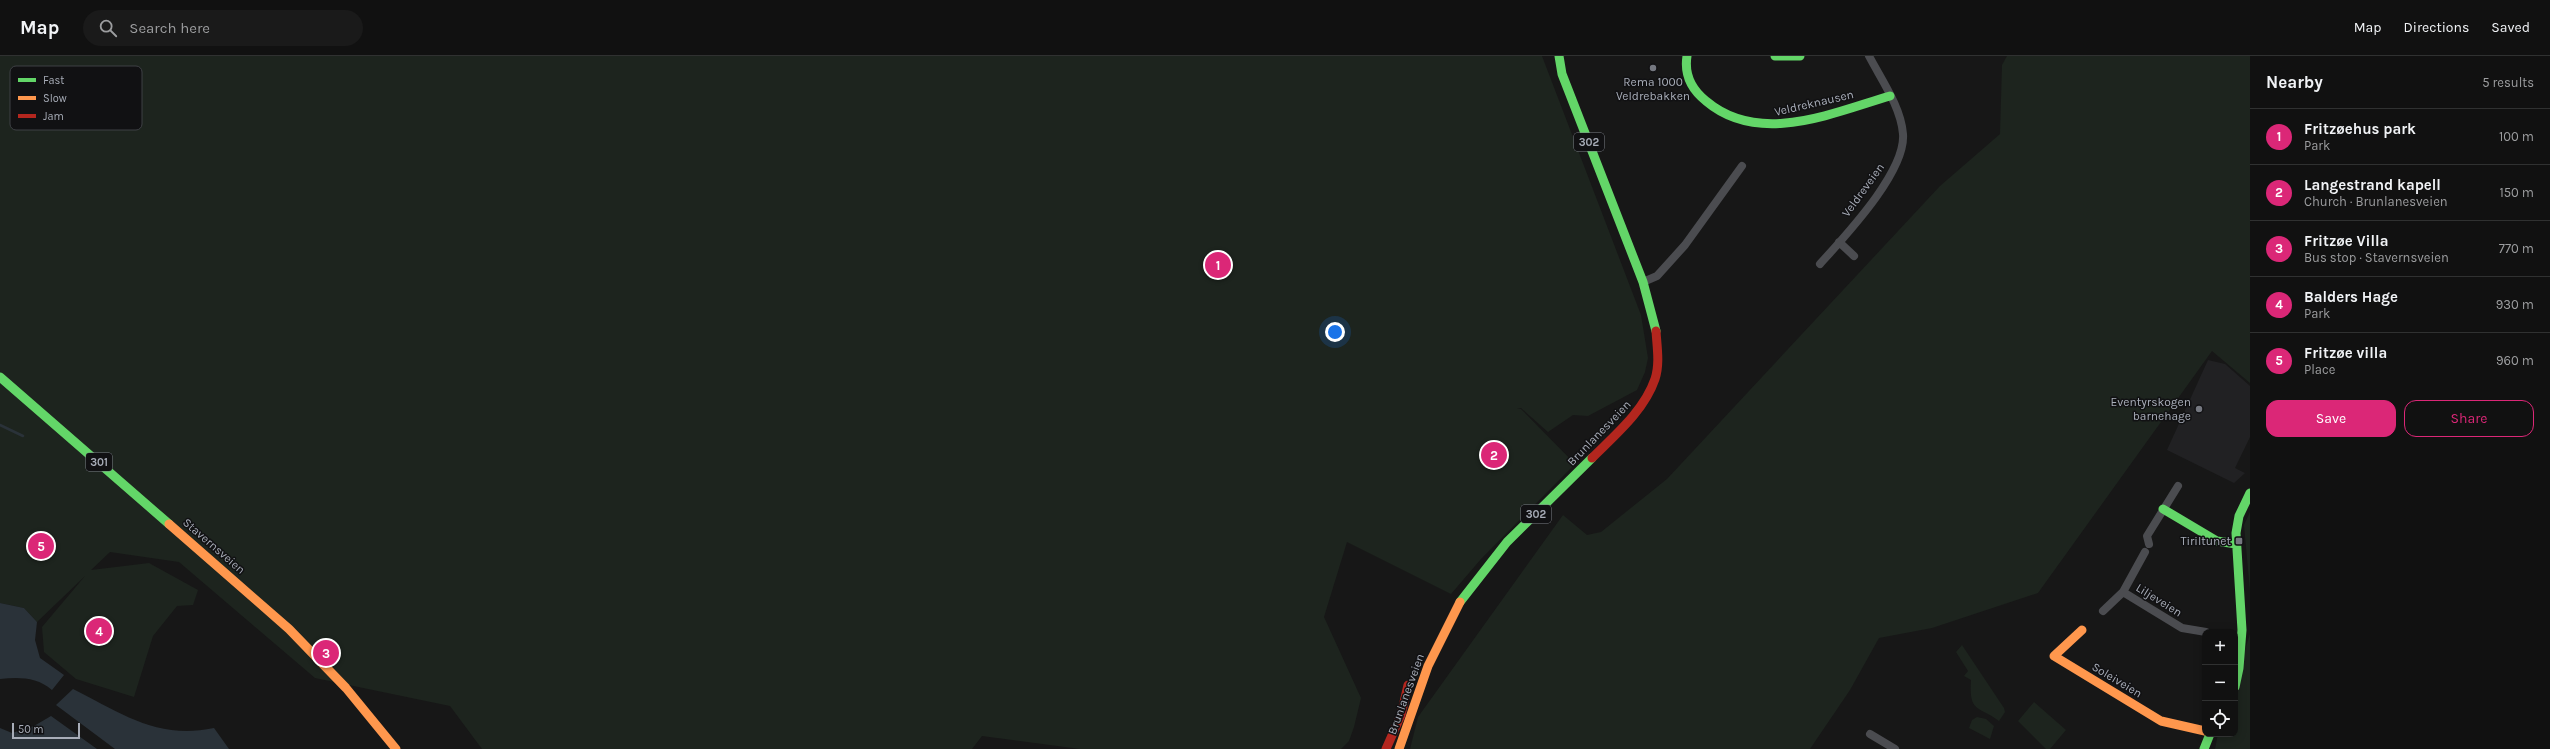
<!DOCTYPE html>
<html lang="en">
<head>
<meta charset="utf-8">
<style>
	body { margin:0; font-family:Karla,sans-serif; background:#1a1a1a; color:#f1f3f6 }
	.controls { position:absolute; right:12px; bottom:12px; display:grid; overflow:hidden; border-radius:8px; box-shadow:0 2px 10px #0003 }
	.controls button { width:36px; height:36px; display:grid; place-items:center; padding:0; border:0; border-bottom:1px solid #303131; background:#111; color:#f1f3f6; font:20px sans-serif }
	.scale { position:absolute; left:12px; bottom:10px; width:68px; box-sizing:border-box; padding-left:4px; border:2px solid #a8adb8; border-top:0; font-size:11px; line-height:14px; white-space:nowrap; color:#a8adb8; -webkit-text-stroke:3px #111113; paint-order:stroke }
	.you { position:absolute; left:1335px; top:276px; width:14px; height:14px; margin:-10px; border:3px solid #fff; border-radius:50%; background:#1a73e8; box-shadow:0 0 0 6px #1a73e833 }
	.badge { display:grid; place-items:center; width:26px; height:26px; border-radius:50%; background:#db2777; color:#fff; font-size:13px; font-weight:700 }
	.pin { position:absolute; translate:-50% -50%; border:2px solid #fff; box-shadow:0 1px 4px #0006 }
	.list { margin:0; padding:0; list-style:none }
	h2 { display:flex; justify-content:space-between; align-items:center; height:52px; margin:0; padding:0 16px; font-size:17px }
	h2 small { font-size:13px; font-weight:400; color:#9c9d9f }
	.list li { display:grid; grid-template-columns:26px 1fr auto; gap:12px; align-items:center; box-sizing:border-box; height:56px; padding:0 16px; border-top:1px solid #303131 }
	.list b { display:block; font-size:15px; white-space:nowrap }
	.list p { margin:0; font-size:13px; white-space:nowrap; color:#9c9d9f }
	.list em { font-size:13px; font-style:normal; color:#9c9d9f }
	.actions { display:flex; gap:8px; padding:12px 16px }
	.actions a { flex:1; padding:9px 0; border:1px solid #db2777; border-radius:12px; text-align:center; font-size:14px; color:#db2777 }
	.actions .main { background:#db2777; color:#fff }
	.icon { flex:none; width:22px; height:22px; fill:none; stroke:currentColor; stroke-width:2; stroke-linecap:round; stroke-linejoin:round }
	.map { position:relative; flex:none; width:2250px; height:693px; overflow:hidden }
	header { display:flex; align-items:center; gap:24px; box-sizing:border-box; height:56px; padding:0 20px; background:#111; border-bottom:1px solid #303131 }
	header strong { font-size:19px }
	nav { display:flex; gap:22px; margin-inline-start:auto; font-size:14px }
	.search { width:280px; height:36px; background:#1a1a1a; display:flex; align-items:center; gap:10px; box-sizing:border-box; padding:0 14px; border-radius:22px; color:#9c9d9f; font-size:15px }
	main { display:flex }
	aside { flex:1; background:#111 }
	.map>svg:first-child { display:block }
	.built { fill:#212123 }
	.green { fill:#1d241e }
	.water { fill:#2a3239 }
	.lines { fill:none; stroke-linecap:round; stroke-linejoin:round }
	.stream { stroke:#2a3239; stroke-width:2.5 }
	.street { stroke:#4b4c50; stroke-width:8 }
	.fast { stroke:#63d668; stroke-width:9 }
	.slow { stroke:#ff974d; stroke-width:9 }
	.jam { stroke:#b3261e; stroke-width:9 }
	.poi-dot { fill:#757880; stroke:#111113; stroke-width:1.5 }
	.labels { text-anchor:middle; stroke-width:3; stroke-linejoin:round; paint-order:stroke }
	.shield { fill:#111113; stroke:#7b7e86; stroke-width:1 }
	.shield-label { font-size:11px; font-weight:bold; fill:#a8adb8 }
	.poi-label { font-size:12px; fill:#a8adb8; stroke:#111113; text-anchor:end }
	.street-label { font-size:12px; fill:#a8adb8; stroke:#111113 }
	.key { fill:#111113; stroke:#3e4045; stroke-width:1 }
	.key-label { font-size:11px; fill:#a8adb8 }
</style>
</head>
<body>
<header>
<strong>Map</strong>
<div class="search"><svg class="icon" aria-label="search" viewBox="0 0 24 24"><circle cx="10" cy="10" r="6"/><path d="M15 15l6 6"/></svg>Search here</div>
<nav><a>Map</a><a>Directions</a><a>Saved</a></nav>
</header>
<main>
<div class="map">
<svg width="2250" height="693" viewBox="0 0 2250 693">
	<rect width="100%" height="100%" fill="#171717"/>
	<path class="built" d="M2208,304l17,4 25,22v51l-15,31 10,5 -11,10 -67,-33z"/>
	<path class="green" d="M0,0h1542l99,259 7,43 -3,14 -8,18 -49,26 -15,-1 -25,17 -27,-24 -4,1h4l54,55 -94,95 -30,35 -104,-52 -23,75 37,81 -7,29 -5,14 -8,8h-261l-98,-13 -10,13h-490l-32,-43 -135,-28 -136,-116 -69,-10 -19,18 58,-7 49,27 -5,15 -16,1 -24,30 -19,61 -58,-18 -32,-27 -2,-25 43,-51 -48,46 -13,-14 -24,-5z
		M2007,0h243v327l-38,-32 -174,242 -106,35 -53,10 -29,52 -40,59h-400l8,-32 145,-202 24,20 14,-3 66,-53 273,-293 60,-52 2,-69z
		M2250,456v79l-6,-66z
		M2250,578v115h-35l3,-15h17v-53z
		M1962,589l42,63 1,4 -6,9c-22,-16 -30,-8 -28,-41l-7,-4 4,-5 -12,-19z
		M2034,646l32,28 -16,19h-4l-28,-28z
		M1977,661l9,2 8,7 -4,13 -21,-11 3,-8z"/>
	<path class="water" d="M0,547l24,5 13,14 -2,18 5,18 24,17 -12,15c-15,-13 -33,-13 -52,-11z
		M73,633c48,24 84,51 141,39l15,21h-114l-59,-44z
		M51,660l46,33h-97v-21l12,5 22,-7z"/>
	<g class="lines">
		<path class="stream" d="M0,369l23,11"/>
		<path class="street" d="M1839,186l15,14
			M1820,208c25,-28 86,-92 83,-130 -2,-27 -22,-55 -34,-78
			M1643,226l14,-6 28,-31 57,-79
			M2149,488l-2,-8 31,-50
			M2123,536l59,36 24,4
			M2103,555l20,-19 22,-40
			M1870,678l25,15"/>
		<path class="fast" d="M1559,0l3,18 81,208 13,49
			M1687,0c-3,19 4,33 19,45 53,45 126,12 184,-5
			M1775,0h25
			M0,321l169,147
			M2163,453l54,32 19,3
			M1460,546l47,-60 85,-84
			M2235,631l4,-19 3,-38 -6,-97 3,-17 11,-23
			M2204,693l6,-15"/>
		<path class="slow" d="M169,468l120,105 57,59 50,61
			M2082,574l-28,26 107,65 44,10
			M1399,693l29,-83 32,-64"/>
		<path class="jam" d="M1592,402c23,-23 52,-47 63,-79 5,-15 2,-32 1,-48
			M1386,693l15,-34 7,-30"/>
	</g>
	<g class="poi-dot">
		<circle cx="1653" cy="12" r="4"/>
		<circle cx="2199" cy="353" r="4"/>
		<rect x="2235" y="481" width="8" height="8" rx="2"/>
	</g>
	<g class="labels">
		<g class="shield">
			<rect x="1574" y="77" width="30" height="18" rx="3"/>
			<rect x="86" y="397" width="26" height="18" rx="3"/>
			<rect x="1521" y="449" width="30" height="18" rx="3"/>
		</g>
		<g class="shield-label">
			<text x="1589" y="90">302</text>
			<text x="99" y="410">301</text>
			<text x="1536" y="462">302</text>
		</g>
		<g class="poi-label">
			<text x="1653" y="30" text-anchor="middle">Rema 1000<tspan x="1653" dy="14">Veldrebakken</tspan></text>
			<text x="2191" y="350">Eventyrskogen<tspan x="2191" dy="14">barnehage</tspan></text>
			<text x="2231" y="489">Tiriltunet</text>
		</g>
		<g class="street-label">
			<text transform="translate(1814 47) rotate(-13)" y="4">Veldreknausen</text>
			<text transform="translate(1863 134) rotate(-54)" y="4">Veldreveien</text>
			<text transform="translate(1599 377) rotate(-46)" y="4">Brunlanesveien</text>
			<text transform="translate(214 490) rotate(41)" y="4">Stavernsveien</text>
			<text transform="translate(2159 544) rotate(32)" y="4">Liljeveien</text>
			<text transform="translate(2117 624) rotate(31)" y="4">Soleiveien</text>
			<text transform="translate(1406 638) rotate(-70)" y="4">Brunlanesveien</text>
		</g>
	</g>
	<rect x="10" y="10" width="132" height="64" rx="6" class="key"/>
	<rect x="18" y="22" width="18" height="4" fill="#63d668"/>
	<rect x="18" y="40" width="18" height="4" fill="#ff974d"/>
	<rect x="18" y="58" width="18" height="4" fill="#b3261e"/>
	<g class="key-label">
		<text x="43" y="28">Fast</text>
		<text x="43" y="46">Slow</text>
		<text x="43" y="64">Jam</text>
	</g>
</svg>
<div class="controls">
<button>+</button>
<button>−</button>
<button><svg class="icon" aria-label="locate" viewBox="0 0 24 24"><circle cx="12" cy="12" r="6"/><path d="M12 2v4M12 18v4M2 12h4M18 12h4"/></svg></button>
</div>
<div class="scale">50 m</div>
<div class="you"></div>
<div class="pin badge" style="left:1218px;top:209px">1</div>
<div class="pin badge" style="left:1494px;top:399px">2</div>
<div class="pin badge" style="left:326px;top:597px">3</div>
<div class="pin badge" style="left:99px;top:575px">4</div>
<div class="pin badge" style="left:41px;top:490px">5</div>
</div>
<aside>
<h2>Nearby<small>5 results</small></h2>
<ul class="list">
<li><span class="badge">1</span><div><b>Fritzøehus park</b><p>Park</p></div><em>100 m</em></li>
<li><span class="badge">2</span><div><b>Langestrand kapell</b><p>Church · Brunlanesveien</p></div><em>150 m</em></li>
<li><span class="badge">3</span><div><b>Fritzøe Villa</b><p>Bus stop · Stavernsveien</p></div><em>770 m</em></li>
<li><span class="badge">4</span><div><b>Balders Hage</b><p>Park</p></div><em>930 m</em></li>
<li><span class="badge">5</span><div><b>Fritzøe villa</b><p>Place</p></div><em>960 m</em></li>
</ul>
<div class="actions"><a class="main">Save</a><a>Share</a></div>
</aside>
</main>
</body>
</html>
